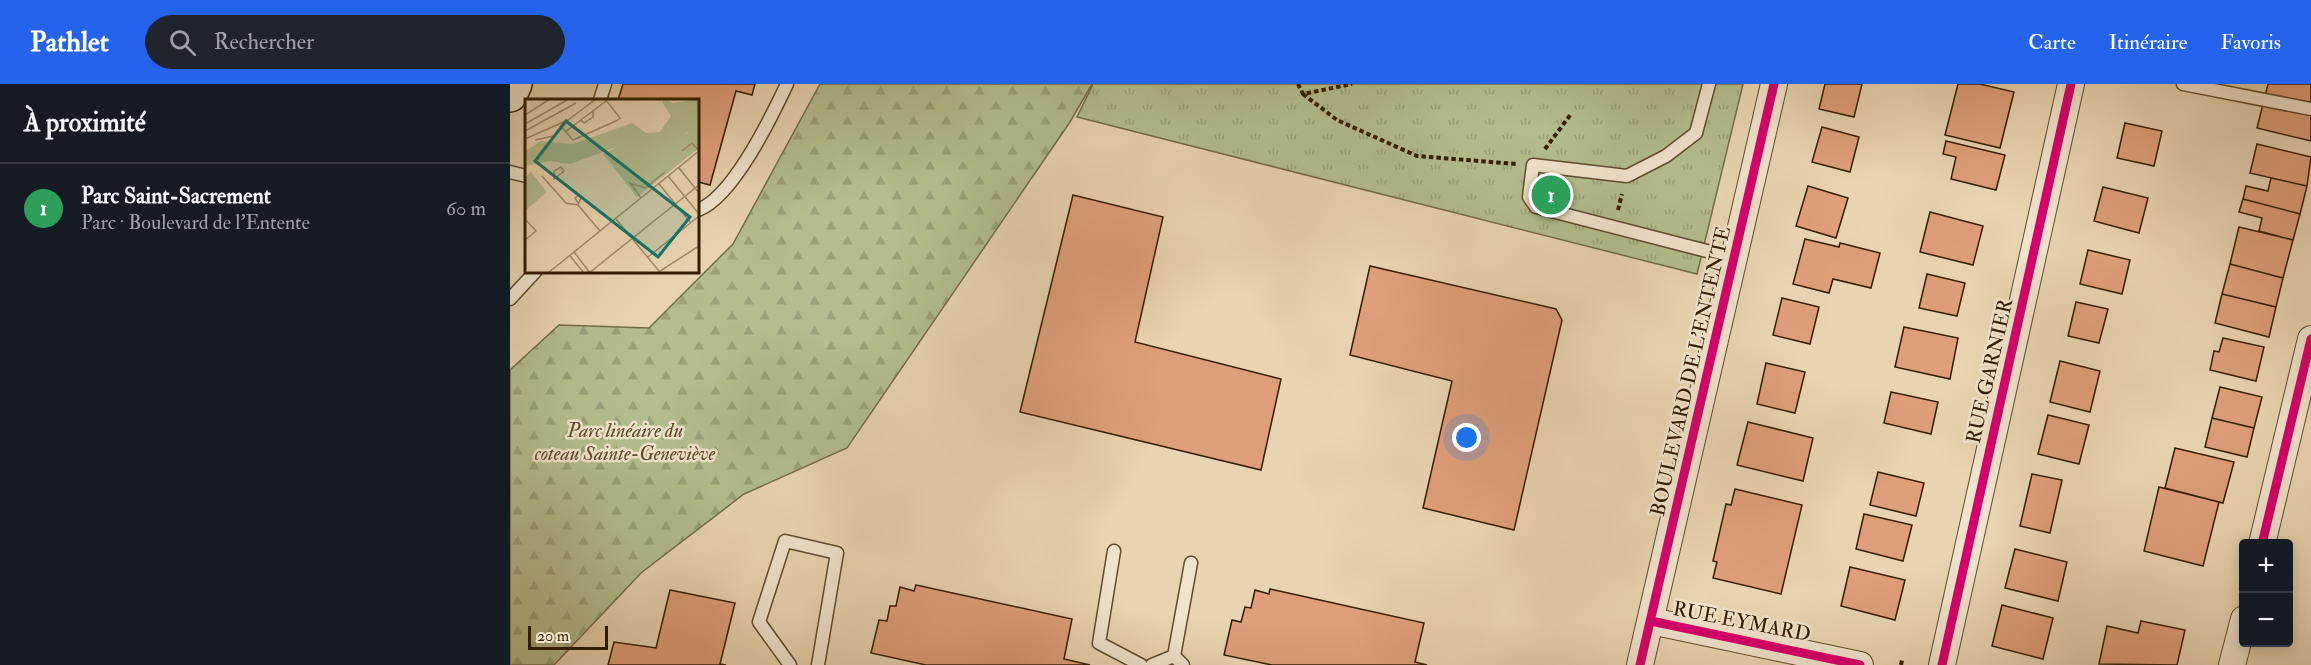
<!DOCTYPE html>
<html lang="fr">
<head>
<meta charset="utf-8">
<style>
	body { margin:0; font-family:"IM FELL Double Pica",serif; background:#20242c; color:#f1f3f6 }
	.controls { position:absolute; right:18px; bottom:18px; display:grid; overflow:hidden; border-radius:6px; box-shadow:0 3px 15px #0003 }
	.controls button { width:54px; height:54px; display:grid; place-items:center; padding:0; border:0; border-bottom:2px solid #363941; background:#171b24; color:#f1f3f6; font:30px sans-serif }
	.scale { position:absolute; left:18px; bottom:15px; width:80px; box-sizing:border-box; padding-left:6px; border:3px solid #331d00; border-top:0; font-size:16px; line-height:21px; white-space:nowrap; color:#331d00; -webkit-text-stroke:4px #f0e3cc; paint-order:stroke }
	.you { position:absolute; left:957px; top:354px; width:21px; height:21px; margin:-15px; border:4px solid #fff; border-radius:50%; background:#1a73e8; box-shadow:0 0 0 9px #1a73e833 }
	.badge { display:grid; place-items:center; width:39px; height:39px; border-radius:50%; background:#2563eb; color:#fff; font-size:20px; font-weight:700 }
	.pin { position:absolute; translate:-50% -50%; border:3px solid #fff; box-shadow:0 2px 6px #0006 }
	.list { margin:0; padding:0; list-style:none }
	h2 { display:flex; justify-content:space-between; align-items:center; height:78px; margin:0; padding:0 24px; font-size:26px }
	h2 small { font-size:20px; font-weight:400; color:#9ea1a6 }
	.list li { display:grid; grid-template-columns:39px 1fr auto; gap:18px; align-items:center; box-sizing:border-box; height:90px; padding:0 24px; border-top:2px solid #363941 }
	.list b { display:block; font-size:22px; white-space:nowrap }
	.list p { margin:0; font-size:20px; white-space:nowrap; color:#9ea1a6 }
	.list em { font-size:20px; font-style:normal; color:#9ea1a6 }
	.icon { flex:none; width:33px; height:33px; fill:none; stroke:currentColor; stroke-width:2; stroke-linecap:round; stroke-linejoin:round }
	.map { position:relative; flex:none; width:1801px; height:581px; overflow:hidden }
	header { display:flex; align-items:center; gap:36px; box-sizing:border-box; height:84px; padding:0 30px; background:#2563eb; color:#fff }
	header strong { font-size:28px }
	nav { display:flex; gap:33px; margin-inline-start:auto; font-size:21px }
	.search { width:420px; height:54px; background:#20242c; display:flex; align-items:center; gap:15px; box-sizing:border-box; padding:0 21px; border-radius:33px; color:#9ea1a6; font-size:22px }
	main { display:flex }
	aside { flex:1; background:#171b24 }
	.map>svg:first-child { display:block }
	.grass { fill:url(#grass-tufts); stroke:#736d46; stroke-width:1.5 }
	.forest { fill:url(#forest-firs); stroke:#736d46; stroke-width:1.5 }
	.building { fill:#df9e7a; stroke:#331d00; stroke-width:1.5 }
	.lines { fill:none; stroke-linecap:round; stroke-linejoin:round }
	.lane-casing { stroke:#604b2c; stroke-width:15 }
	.street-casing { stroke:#604b2c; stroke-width:28 }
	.secondary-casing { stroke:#331d00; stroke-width:36 }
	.path { stroke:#331d00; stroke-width:4; stroke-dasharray:4.5 3; stroke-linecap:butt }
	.lane { stroke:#f0e3cc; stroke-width:12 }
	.street { stroke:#f0e3cc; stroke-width:26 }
	.secondary { stroke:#f0e3cc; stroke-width:33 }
	.cycleway-casing { stroke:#f0e3cc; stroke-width:13 }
	.cycleway { stroke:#d6006c; stroke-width:9 }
	.labels { text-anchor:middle; stroke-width:5; stroke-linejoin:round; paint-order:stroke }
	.street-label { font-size:20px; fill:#331d00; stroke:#f0e3cc }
	.park-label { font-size:20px; font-style:italic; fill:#594d2a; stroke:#f0e3cc }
	.inset-road { fill:none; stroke:#a08b6a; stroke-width:1.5 }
	.view { fill:#0f766e; fill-opacity:0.15; stroke:#0f766e; stroke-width:3 }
	.inset-edge { fill:none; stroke:#331d00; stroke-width:3 }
</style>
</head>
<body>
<header>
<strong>Pathlet</strong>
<div class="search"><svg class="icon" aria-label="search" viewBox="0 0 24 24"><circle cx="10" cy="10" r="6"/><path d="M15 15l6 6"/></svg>Rechercher</div>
<nav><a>Carte</a><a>Itinéraire</a><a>Favoris</a></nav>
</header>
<main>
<aside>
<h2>À proximité<small></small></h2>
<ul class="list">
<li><span class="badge" style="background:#2e9e5b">1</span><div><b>Parc Saint-Sacrement</b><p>Parc · Boulevard de l'Entente</p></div><em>60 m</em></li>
</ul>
</aside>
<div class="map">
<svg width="1801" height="581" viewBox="0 0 1801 581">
	<defs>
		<pattern id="grass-tufts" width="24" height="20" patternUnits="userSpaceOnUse" patternTransform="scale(1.5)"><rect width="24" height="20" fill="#b3bd8d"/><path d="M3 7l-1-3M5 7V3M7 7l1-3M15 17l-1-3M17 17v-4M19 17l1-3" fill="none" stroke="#9aa278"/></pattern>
		<pattern id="forest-firs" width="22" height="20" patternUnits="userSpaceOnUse" patternTransform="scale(1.5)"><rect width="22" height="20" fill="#b3bd8d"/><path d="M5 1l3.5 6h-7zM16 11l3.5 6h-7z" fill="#9aa278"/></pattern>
	</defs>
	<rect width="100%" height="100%" fill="#e8d4b0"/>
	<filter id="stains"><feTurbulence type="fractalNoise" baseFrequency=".00333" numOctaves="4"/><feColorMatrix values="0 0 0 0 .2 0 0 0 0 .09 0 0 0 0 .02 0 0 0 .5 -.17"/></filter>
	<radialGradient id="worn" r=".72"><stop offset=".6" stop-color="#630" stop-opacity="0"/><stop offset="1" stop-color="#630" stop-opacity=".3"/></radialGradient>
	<path class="grass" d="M583,0h650l-46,190 -620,-157z"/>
	<path class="forest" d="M310,0h272l-22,38 -223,326 -103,46 -103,79 -87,92h-44v-295l49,-45 90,3 84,-84z"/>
	<path class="building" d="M113,0h132l-3,11 -16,-4 -26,94 -12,-3v-82h-80z
		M1315,0h37l-8,33 -35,-8z
		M1448,0h22l34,8 -14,56 -55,-13z
		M1758,0h43v57l-54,-13z
		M1615,39l37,8 -8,35 -37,-8z
		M1312,43l37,10 -9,35 -38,-10z
		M1436,57l59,14 -9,35 -45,-11 5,-22 -13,-3z
		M1747,60l54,13 -4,29 -57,-13z
		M1761,94l36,8 -7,28 -57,-15 3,-13 22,5z
		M1298,102l40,12 -12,40 -40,-12z
		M1593,103l45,11 -9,35 -45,-12z
		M563,111l90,22 -28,125 146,37 -20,91 -241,-58z
		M1733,115l57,15 -7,26 -34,-9 3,-13 -23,-6z
		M1420,128l53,14 -10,39 -53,-13z
		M1729,143l54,13 -10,38 -53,-14z
		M1295,155l34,8 1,-4 40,10 -9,35 -38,-9 -4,14 -36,-9z
		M1578,166l42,10 -8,34 -42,-10z
		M1720,180l53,14 -7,29 -54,-13z
		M860,182l186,43 6,11 -48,210 -91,-22 29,-127 -102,-26z
		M1417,190l38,9 -8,33 -38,-8z
		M1712,210l54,13 -7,30 -54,-14z
		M1272,214l37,9 -9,37 -37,-9z
		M1566,218l32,7 -9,34 -31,-7z
		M1394,243l54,11 -8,41 -55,-12z
		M1713,254l41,9 -8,34 -46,-11 4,-19 5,1z
		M1550,277l40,10 -10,41 -40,-10z
		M1256,279l39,9 -10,41 -38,-9z
		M1710,303l42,10 -8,31 -42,-10z
		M1381,308l47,10 -7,32 -47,-11z
		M1538,331l41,10 -10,39 -41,-10z
		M1702,334l42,10 -7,29 -42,-10z
		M1238,338l65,16 -10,43 -66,-16z
		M1665,364l59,14 -11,41 -58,-15z
		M1368,388l46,11 -8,33 -46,-11z
		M1522,390l30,6 -12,53 -30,-7z
		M1649,403l60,15 -16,64 -59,-15z
		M1225,405l67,16 -21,89 -68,-16 4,-16 -4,-1 13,-57 5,1z
		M1354,430l48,11 -9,36 -47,-12z
		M1505,465l52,13 -9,39 -53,-13z
		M1340,483l55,13 -10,40 -54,-14z
		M406,501l156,34 -8,40 26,6h-164l-55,-12 8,-33 8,1 3,-15h6l4,-19 14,4z
		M760,505l154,34 -9,39 12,3h-155l-48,-10 8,-35 9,2 4,-15 6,1 4,-18 14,4z
		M160,506l65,13 -15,61 6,1h-118l6,-23 42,6z
		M1492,521l51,13 -10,41 -51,-13z
		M1631,537l44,9 -8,35 -78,-1 8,-38 31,7z"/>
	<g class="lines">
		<defs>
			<path id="lane" d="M1199,0l-13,49 -30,23 -39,20 -94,-11 -4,32 7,10 198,51
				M1673,0l128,25
				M90,16l5,-16
				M0,88l16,4
				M188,126c35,-13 73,-92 89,-126
				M0,215l25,-27
				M604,467l-15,92 42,22
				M664,572l17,-93
				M280,581l-31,-43 26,-81 52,12 -19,112
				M642,581l22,-9 9,9"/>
			<path id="street" d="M1752,460l49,-205
				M1141,537l209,44
				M1130,581l134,-581
				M1432,581l129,-581
				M1722,581l12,-46"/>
			<path id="secondary" d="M0,11l5,-11"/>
		</defs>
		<use href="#lane" class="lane-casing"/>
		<use href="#street" class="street-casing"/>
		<use href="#secondary" class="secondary-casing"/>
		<path class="path" d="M788,0l5,10 49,-10
			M793,10l34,26 80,36 99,8
			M1035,65l26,-35
			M1108,126l4,-16
			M1391,581l1,-5"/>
		<use href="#lane" class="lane"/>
		<use href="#street" class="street"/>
		<use href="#secondary" class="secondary"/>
		<defs>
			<path id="cycleway" d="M1752,460l49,-205
				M1141,537l209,44
				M1130,581l134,-581
				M1432,581l129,-581"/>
		</defs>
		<use href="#cycleway" class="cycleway-casing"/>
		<use href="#cycleway" class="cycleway"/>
	</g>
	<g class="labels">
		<g class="street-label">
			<text transform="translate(1180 287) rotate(-77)" y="7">BOULEVARD DE L'ENTENTE</text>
			<text transform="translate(1479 287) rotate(-77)" y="7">RUE GARNIER</text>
			<text transform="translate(1232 537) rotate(11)" y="7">RUE EYMARD</text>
		</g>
		<g class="park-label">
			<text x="115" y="353">Parc linéaire du<tspan x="115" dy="23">coteau Sainte-Geneviève</tspan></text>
		</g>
	</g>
	<g transform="translate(15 15)">
		<rect width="174" height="174" fill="#e8d4b0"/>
		<path d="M140,0l8,4 26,-4v7l-28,10 -9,-14zM162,34h12v15l-62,49 -34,-43 22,-11 44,1z" fill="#b3bd8d"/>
		<path d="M174,7v29l-5,3 -7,-6 -15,15 -36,5 -11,-8 -55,20 -21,-3 -24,5v-15l16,-10 32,3 59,-21 14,10 14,-1 11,-16z" fill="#b3bd8d"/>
		<path d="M6,73l16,20 -22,19v-34z" fill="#b3bd8d"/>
		<path class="inset-road" d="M0,16l25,-16M56,21l3,3 9,-6v-6M0,25l44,-25M35,26l13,15 43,-19 4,-3 -15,-19M0,32l51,-28M40,33l41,-31M0,40l43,-19 28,-21M10,41l18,-4M157,52l10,-8 7,8M36,68l3,4 -10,8v-8zM154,69l20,25M17,77l24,27 12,2 22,26M143,77l31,38M134,85l32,39M116,99l-11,-15 15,5 20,-16M53,106l3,-7 -2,-3 -4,3 3,5M0,120l11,12 -11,9M91,120l43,52M49,153l16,21M45,157l14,17M123,158l51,-41M23,174l151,-122M64,174l110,-88M132,174l42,-27"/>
		<path class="view" d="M41,22l124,96 -32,40 -123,-96z"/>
		<rect width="174" height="174" class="inset-edge"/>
	</g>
	<rect width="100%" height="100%" filter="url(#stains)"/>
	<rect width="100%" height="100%" fill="url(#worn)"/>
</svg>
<div class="controls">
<button>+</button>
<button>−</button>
</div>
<div class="scale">20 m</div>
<div class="you"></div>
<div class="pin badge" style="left:1041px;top:111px;background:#2e9e5b">1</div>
</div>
</main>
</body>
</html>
